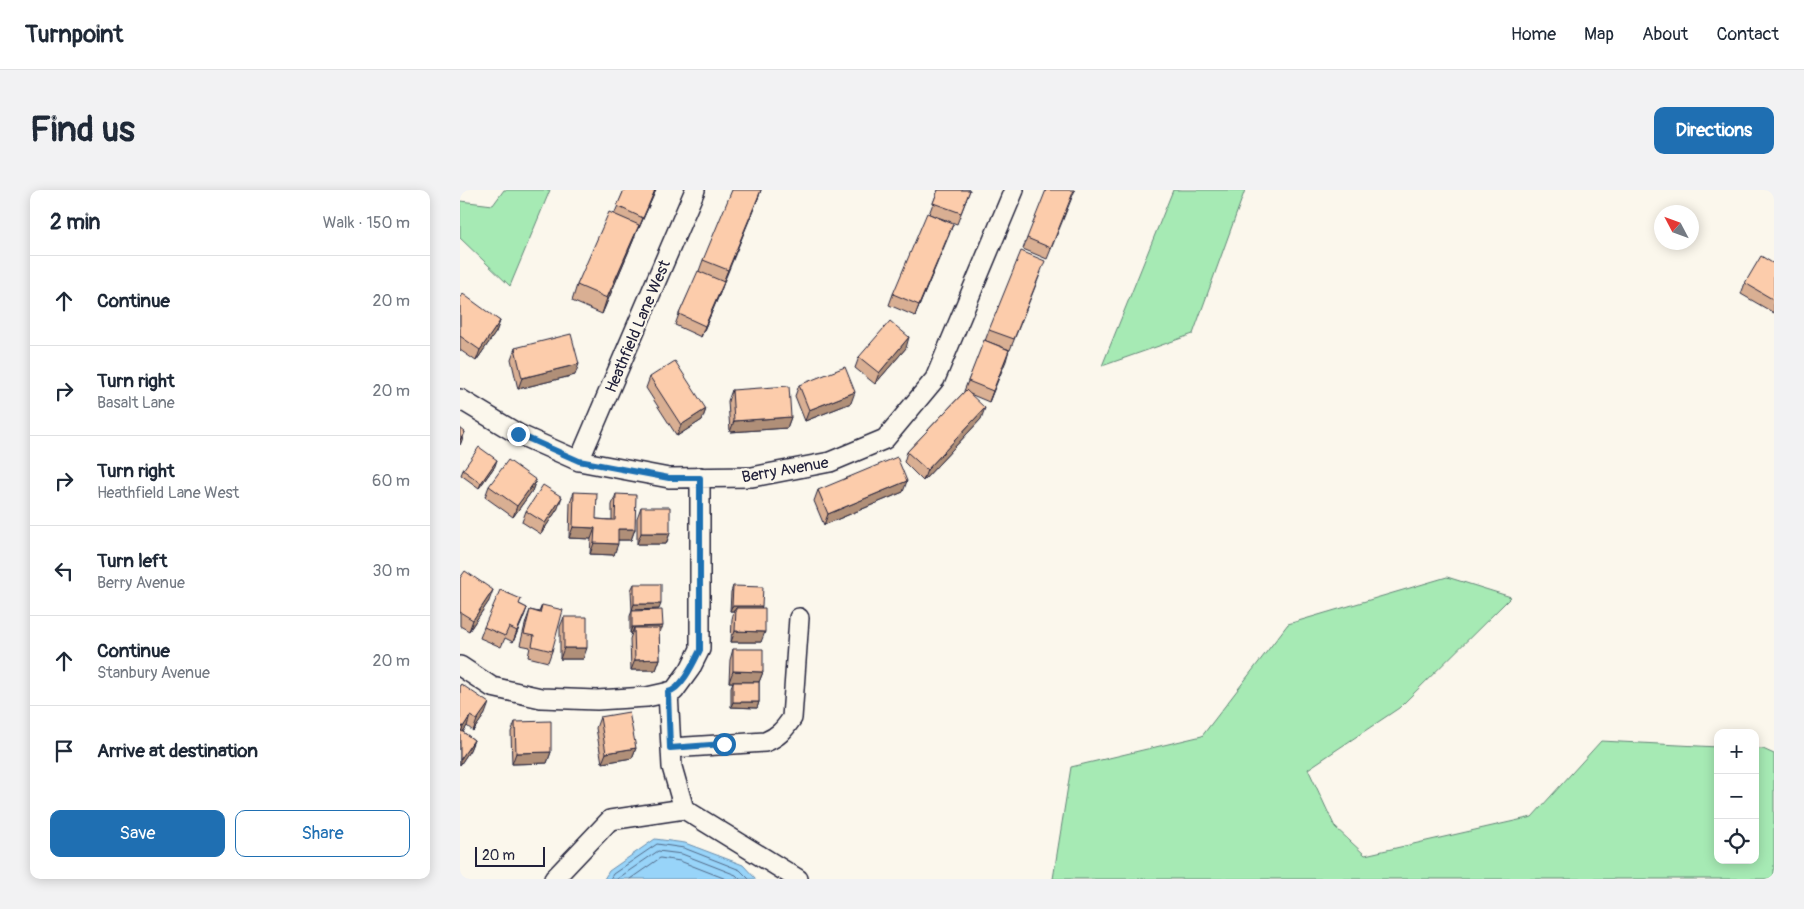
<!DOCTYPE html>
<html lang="en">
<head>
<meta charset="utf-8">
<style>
	body { margin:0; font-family:Pangolin,sans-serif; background:#f2f2f3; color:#1f2937 }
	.controls { position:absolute; right:15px; bottom:15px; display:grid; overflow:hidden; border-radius:10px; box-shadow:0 2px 12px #0003 }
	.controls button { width:45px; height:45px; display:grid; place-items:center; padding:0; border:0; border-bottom:1px solid #e0e1e3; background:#fff; color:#1f2937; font:25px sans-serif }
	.compass { position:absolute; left:1194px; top:15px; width:45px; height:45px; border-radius:50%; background:#fff; box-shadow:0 2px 12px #0003; rotate:311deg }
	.scale { position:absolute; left:15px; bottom:12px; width:70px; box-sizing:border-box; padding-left:5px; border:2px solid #22223b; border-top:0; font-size:14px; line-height:18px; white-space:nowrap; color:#22223b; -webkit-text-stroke:4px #fbf7ec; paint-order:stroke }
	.stop { position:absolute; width:15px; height:15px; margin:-11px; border:4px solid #1f6fb2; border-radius:50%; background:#fff }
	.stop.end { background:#1f6fb2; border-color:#fff; box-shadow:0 1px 5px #0008 }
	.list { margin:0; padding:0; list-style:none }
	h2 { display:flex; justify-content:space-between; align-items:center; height:65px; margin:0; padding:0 20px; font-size:21px }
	h2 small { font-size:16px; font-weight:400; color:#747a83 }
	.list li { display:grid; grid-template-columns:32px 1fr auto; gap:15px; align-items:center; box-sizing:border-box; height:90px; padding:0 20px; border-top:1px solid #e0e1e3 }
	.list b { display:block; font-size:19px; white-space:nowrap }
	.list p { margin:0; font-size:16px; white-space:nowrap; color:#747a83 }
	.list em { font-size:16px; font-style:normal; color:#747a83 }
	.actions { display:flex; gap:10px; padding:15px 20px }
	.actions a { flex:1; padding:11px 0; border:1px solid #1f6fb2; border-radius:10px; text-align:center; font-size:18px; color:#1f6fb2 }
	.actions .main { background:#1f6fb2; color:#fff }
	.icon { flex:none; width:28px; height:28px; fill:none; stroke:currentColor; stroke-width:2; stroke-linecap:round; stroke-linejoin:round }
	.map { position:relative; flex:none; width:1314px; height:689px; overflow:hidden; border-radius:10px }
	header { display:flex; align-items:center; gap:30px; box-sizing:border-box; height:70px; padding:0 25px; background:#fff; border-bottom:1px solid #e0e1e3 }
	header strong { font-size:24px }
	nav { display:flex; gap:28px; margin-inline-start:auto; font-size:18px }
	.intro { display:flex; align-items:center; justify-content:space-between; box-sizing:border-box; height:120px; padding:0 30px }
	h1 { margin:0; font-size:35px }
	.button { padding:12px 22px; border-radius:10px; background:#1f6fb2; color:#fff; font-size:18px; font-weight:700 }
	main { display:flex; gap:30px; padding:0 30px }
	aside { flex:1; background:#fff; border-radius:10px; box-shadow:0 2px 12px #0003 }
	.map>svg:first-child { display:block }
	.green { fill:#a6eab4; stroke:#648678 }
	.water { fill:#98d4f9; stroke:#698dad }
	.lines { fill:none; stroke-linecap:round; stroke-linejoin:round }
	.shore { stroke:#516987; stroke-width:1 }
	.minor-casing { stroke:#22223b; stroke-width:22 }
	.minor { stroke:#fbf7ec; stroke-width:19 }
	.wall { fill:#d9af93; stroke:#22223b }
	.shaded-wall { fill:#b08f78; stroke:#22223b }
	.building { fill:#fcccab; stroke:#22223b }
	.route { stroke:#1f6fb2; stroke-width:6 }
	.labels { text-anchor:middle; stroke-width:4.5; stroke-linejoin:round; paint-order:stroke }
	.street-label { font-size:16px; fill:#22223b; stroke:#fbf7ec }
</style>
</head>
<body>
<header>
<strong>Turnpoint</strong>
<nav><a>Home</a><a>Map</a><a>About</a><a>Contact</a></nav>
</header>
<div class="intro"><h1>Find us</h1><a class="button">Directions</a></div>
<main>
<aside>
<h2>2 min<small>Walk · 150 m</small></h2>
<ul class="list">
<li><svg class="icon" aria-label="ahead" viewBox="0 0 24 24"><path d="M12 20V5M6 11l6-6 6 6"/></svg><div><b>Continue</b></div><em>20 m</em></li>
<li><svg class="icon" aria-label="right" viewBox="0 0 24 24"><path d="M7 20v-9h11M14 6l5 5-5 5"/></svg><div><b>Turn right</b><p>Basalt Lane</p></div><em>20 m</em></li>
<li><svg class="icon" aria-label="right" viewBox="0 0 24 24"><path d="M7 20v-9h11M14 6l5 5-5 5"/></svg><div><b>Turn right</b><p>Heathfield Lane West</p></div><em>60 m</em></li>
<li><svg class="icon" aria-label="left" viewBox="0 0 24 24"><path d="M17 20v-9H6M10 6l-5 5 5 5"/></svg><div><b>Turn left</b><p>Berry Avenue</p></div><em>30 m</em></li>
<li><svg class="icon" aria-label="ahead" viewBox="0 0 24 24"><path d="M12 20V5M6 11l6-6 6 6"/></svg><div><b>Continue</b><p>Stanbury Avenue</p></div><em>20 m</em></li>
<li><svg class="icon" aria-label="arrive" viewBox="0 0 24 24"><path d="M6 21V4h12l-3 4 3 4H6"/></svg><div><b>Arrive at destination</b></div></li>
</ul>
<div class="actions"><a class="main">Save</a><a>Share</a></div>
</aside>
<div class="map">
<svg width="1314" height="689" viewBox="0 0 1314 689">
	<rect width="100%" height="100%" fill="#fbf7ec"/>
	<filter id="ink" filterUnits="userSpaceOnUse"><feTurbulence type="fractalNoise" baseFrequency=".02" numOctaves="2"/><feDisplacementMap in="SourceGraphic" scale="10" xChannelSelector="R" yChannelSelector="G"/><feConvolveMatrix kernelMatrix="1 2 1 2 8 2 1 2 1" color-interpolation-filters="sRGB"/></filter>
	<g filter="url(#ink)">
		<path class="green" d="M44,0h46l-40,96 -50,-48v-37l33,4z
			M713,0h72l-52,144 -91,32z
			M987,387l64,20 -112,111 -91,61 27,58 30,28 167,-38 69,-76 117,6v113h37v-111h8l11,5v125h-721l18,-112 131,-31 86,-112z"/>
		<path class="water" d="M195,649l30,4 58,22 13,14h-152l5,-8z"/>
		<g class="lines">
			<path class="shore" d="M150,689l3,-5 44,-30 27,4 56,22 9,9
				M157,689l41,-28 24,3 54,21 4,4
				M170,689l30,-21 20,3 46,18"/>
			<defs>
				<path id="minor" d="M0,209l58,35 61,27 90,17 83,-1 78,-15 55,-23 50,-60 79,-189
					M119,271l116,-271
					M0,476l32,21 49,11 56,2 50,-3 27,-6 16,-22 10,-20v-172
					M208,502l4,75 12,42 114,70
					M211,558l94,-6c13,-5 19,-12 27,-24l7,-100
					M94,689l56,-59 74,-11"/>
			</defs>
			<use href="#minor" class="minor-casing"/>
			<use href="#minor" class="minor"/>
		</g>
		<path class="wall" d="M164,0h32l-17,38h-1l-5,13 -31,73 -30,-13 5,-16 37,-70z
			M478,0h32l-13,34 -28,-10z
			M615,0l-28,69 -24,-10 4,-11z
			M299,6l-35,86 -4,11 -19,44 -26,-12 4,-11 20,-43 4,-11z
			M493,34l-38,92 -26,-11 4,-11z
			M1314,74v49l-33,-19 4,-11z
			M581,82l-31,78 -24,-9 23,9 -20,52 -19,-8 11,25 -58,62 -19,-19 3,-10 57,-60v-1l4,-10 17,-40 4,-11z
			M0,109l40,22 -4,11 -20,29 -16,-11z
			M55,158l60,27 -57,14 -7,-30z
			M446,158l-31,36 -20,-16 4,-11z
			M190,187l56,32 -4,11 -25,16 -31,-48z
			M339,195l52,18 -46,18 -10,-25z
			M272,200l59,27 -4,11 -57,4 -2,-31z
			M35,276l-16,22 -18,-13 2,-5z
			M76,290l-4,11 -19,26 -28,-20 4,-11z
			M358,300l85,2 -79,33 -10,-24z
			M114,302l22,27 16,1v-15l4,-11 19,35 -4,11h-13l-4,15 -24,-1 1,-15 -22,-1 1,-35z
			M181,317l29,26 -4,11h-29v-26z
			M98,318l-17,26 -19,-12 4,-11z
			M0,388l29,23 -20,30 -9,-5z
			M174,394l25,25 -27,1 -1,-20z
			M273,396l28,22v34h-30l1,-23 2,-8h-4l1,-19z
			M59,414l8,4 -14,34 -8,-4 -4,9 -21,-9 4,-11z
			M82,415l10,46 -4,11 -20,-5 2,-10 -10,-2 6,-24 4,-11 9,2z
			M172,421l28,21h-1l1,27 -4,11h-25l-1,-31 2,-6h-2v-17z
			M104,427l19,42h-23v-32z
			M273,459l30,23 -4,10v20l-2,6 -26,-1v-20l2,-5h10h-14l1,-22z
			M0,495l25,29 -12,17 -6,-5 -4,6 11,8 -4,10 -10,15z
			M140,527l36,31 -4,10 -30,5 -6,-35z
			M55,532l36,30 -4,11 -35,1 -1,-32z"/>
		<path class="shaded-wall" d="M195,0h1l-17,38 4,-10z
			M301,0l-2,6 -37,89 6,-15z
			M493,34l-4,11 -34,81 4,-11z
			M179,35l-6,16 -31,73 5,-16z
			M264,92l-4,11 -19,44 4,-11z
			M40,131l-4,11 -20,29 4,-11z
			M449,147l-3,11 -31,36 4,-11z
			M549,160l-3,11 -17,41 4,-11z
			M119,174l-4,11 -57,14 4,-11z
			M395,202l-4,11 -46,18 4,-11z
			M525,218l-4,11 -58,62 4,-11z
			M246,219l-4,11 -25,16 4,-11z
			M331,227l-4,11 -57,4 4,-11z
			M5,242l-4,11 -1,2v-5z
			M37,270l-2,6 -16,22 2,-5z
			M76,290l-4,11 -19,26 4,-11z
			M447,291l-4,11 -79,33 4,-11z
			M102,307l-4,11 -17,26 4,-11z
			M113,337l22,1 -4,11 -22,-1z
			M158,339h17l-4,11h-17z
			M181,343h29l-4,11h-29z
			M134,353l24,1 -4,11 -24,-1z
			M33,400l-4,11 -20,30 4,-11z
			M174,414h27l-2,5 -27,1z
			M272,416h30l-2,6 -24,-4 -2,3h-4z
			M67,418l-4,11 -10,23 4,-11z
			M203,436l-3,6 -26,1v-5l-2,5h-2l2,-6z
			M275,441l30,1 -4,10h-30z
			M104,458h23l-4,11h-23z
			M200,469l-4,11h-25l4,-10z
			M273,481l30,1 -4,10h-30z
			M273,512h26l-2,6 -26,-1z
			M29,513l-4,11 -12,17 4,-11z
			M10,526l-3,10 -7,10 3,-9z
			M14,550l-4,10 -10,15v-5z
			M176,558l-4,10 -30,5 4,-10z
			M91,562l-4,11 -35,1 4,-11z"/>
		<path class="building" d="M164,0h31l-12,28 -26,-12z
			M272,0h29l-33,80 -25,-10z
			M478,0h32l-9,23 -28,-10z
			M586,0h28l-23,58 -24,-10z
			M149,22l30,13 -32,73 -30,-13z
			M467,23l26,11 -34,81 -26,-11z
			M561,61l24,10 -31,78 -25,-9z
			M1301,66l13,8v36l-29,-17z
			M238,81l26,11 -19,44 -26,-12z
			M3,104l37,27 -20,29 -20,-14v-37z
			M430,131l19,16 -30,36 -20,-16z
			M111,144l8,30 -57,14 -7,-30z
			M524,150l25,10 -16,41 -25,-10z
			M215,171l31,48 -25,16 -31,-48z
			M385,177l10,25 -46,18 -10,-25z
			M329,196l2,31 -57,4 -2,-31z
			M506,200l19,18 -58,62 -20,-18z
			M0,238l5,4 -5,8z
			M19,257l18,13 -16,23 -18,-13z
			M437,267l10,24 -79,33 -10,-24z
			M48,270l28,20 -19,26 -28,-20z
			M83,295l19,12 -17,26 -19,-12z
			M114,302l23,1 -1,26 12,1h7l1,-26 20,1 -1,34h-17v15l-24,-1 1,-15 -22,-1z
			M181,317h29v26h-29z
			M5,381l28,19 -20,30 -13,-8v-34z
			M174,394h27v20h-27z
			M273,396l30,1 -1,19h-30z
			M40,400l21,9 -2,5 8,4 -10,23 -8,-4 -4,9 -21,-9z
			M82,415l21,5 -11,41 -20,-5 2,-10 -10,-2 6,-24 10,3z
			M276,418h29v24l-30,-1z
			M202,420l1,16 -31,1v-16z
			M104,427h23v31h-23z
			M174,438h25l1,31 -25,1z
			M273,459h30v23l-30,-1z
			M273,492h26v20h-26z
			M1,494l28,19 -12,17 -7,-4 -7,11 -3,-3v-39z
			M169,522l7,36 -30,5 -6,-36z
			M91,531v31l-35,1 -1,-31z
			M0,540l14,10 -14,20z"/>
	</g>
	<g class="lines" filter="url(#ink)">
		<path class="route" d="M58,244l61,27 90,17h31v172c-6,12 -18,39 -32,42l2,56 54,-4"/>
	</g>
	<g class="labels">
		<g class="street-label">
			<text transform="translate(177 136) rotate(-67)" y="6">Heathfield Lane West</text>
			<text transform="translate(325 279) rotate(-10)" y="6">Berry Avenue</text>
		</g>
	</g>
</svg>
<div class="controls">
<button>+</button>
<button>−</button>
<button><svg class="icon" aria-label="locate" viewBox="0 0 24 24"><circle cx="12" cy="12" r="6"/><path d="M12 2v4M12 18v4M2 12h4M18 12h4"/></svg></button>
</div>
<svg class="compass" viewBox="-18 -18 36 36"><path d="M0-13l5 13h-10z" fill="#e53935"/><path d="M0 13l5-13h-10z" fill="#747a83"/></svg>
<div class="scale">20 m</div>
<div class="stop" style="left:264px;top:554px"></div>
<div class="stop end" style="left:58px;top:244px"></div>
</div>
</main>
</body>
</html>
